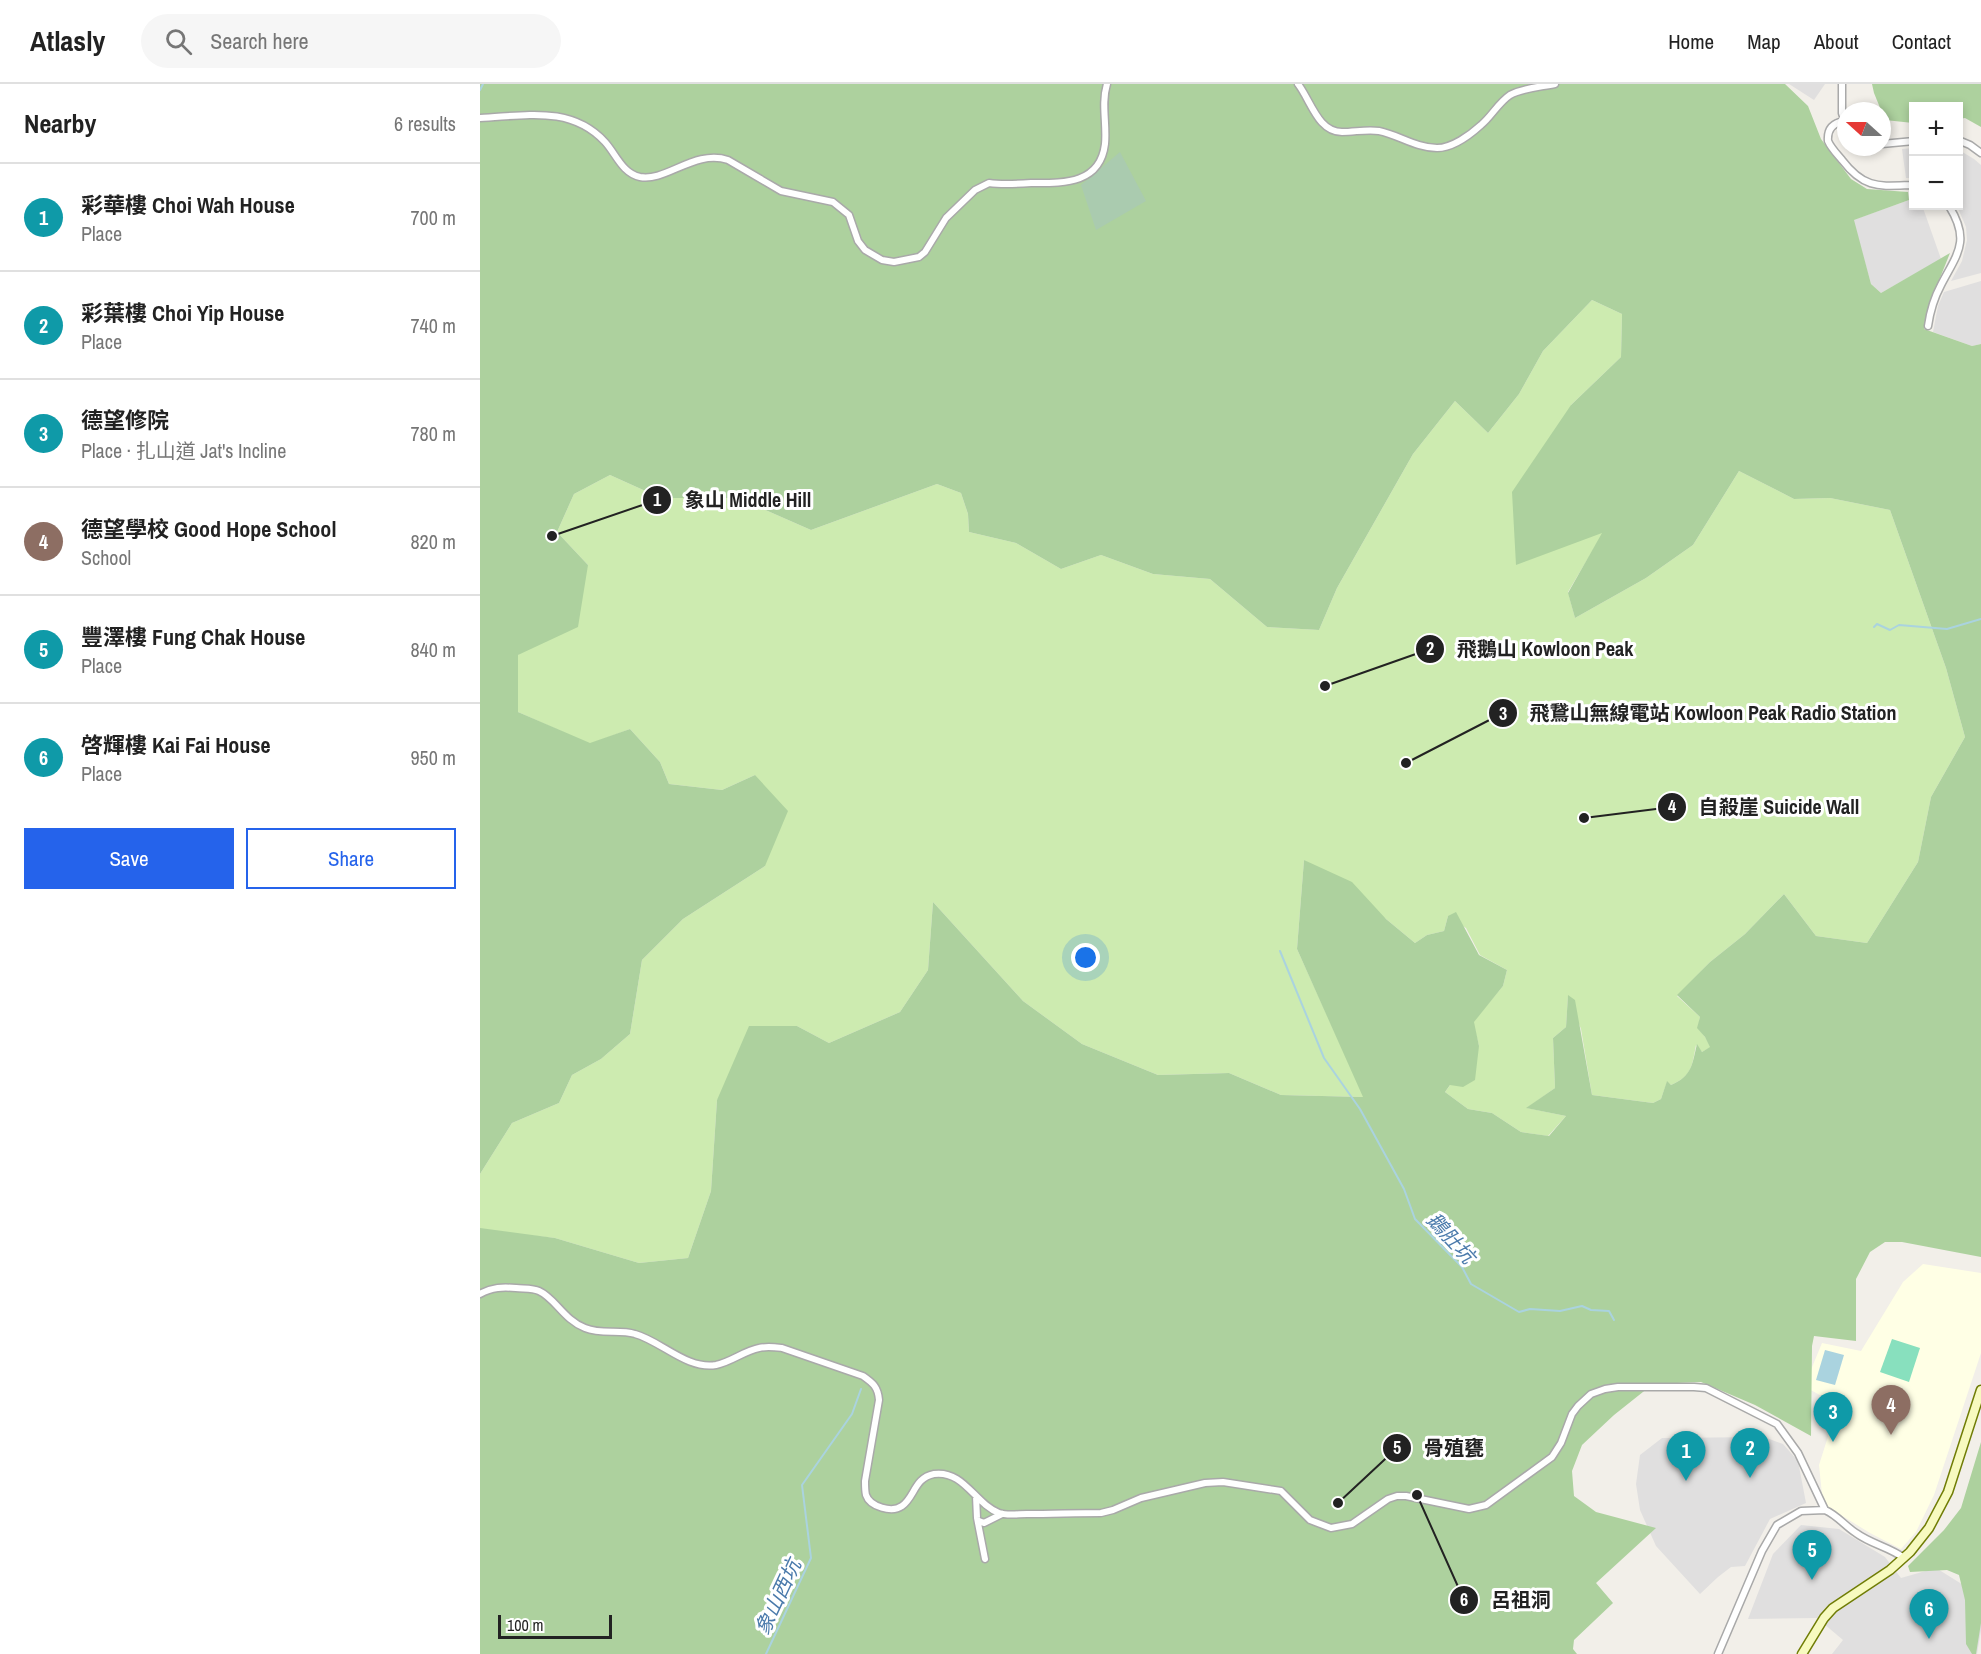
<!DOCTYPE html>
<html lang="en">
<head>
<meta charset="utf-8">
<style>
	body { margin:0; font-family:"Archivo Narrow","Noto Sans TC",sans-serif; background:#f6f6f6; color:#222 }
	.controls { position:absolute; right:18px; top:18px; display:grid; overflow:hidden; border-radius:0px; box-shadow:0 3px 9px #0003 }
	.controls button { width:54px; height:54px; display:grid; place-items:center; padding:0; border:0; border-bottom:2px solid #e0e0e0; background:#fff; color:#222; font:30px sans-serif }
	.compass { position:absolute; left:1357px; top:18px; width:54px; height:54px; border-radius:50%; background:#fff; box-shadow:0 3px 9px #0003; rotate:291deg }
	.scale { position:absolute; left:18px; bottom:15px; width:114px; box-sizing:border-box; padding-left:6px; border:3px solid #222; border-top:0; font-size:16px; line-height:21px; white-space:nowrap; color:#222; -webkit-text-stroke:4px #fff; paint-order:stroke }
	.you { position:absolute; left:606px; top:874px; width:21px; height:21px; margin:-15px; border:4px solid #fff; border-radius:50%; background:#1a73e8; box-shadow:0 0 0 9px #1a73e833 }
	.badge { display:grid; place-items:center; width:39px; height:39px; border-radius:50%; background:#2563eb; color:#fff; font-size:20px; font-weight:700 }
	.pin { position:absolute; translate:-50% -50px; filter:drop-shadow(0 2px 3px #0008) }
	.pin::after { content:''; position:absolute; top:32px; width:21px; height:18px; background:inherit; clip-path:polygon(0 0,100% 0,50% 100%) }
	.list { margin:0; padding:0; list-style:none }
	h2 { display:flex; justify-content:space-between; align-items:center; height:78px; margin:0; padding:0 24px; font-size:26px }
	h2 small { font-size:20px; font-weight:400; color:#767676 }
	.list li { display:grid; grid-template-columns:39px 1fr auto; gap:18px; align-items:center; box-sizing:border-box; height:108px; padding:0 24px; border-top:2px solid #e0e0e0 }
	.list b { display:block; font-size:22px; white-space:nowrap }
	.list p { margin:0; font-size:20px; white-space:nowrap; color:#767676 }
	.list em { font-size:20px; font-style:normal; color:#767676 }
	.actions { display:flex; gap:12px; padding:18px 24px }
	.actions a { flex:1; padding:14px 0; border:2px solid #2563eb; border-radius:0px; text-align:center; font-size:21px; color:#2563eb }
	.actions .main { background:#2563eb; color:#fff }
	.icon { flex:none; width:33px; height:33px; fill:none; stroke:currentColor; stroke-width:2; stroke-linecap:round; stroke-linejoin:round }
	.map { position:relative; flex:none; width:1501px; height:1570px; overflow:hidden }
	header { display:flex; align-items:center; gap:36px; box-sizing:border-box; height:84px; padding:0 30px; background:#fff; border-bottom:2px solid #e0e0e0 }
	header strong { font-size:28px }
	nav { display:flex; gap:33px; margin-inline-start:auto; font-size:21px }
	.search { width:420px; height:54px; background:#f6f6f6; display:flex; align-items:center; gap:15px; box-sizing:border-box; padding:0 21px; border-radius:33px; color:#767676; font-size:22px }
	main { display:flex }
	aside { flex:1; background:#fff }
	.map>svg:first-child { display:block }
	.residential { fill:#e0dfdf }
	.education { fill:#ffffe5 }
	.grass { fill:#cdebb0 }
	.forest { fill:#add19e }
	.cemetery { fill:#aacbaf }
	.pitch { fill:#88e0be }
	.water { fill:#aad3df }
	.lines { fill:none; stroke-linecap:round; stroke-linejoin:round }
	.stream { stroke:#aad3df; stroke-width:2 }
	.street-casing { stroke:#a9a9a9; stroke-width:9 }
	.secondary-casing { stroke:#707d05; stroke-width:11 }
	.street { stroke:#fff; stroke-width:6 }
	.secondary { stroke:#f7fabf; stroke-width:8 }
	.labels { text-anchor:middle; stroke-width:6; stroke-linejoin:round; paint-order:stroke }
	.water-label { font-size:20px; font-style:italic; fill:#4a7aab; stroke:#fff }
	.leader { fill:none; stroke:#222; stroke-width:2 }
	.callout-dot { fill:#222; stroke:#fff; stroke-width:2 }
	.mark-label { font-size:18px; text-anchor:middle; font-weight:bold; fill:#fff }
	.callout-label { font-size:20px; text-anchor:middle; font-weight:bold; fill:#222; stroke:#fff; stroke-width:6; stroke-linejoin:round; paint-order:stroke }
</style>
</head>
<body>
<header>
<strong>Atlasly</strong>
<div class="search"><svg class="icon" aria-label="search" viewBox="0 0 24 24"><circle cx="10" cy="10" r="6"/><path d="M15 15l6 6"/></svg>Search here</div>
<nav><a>Home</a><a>Map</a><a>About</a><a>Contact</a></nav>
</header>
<main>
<aside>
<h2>Nearby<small>6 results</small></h2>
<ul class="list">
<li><span class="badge" style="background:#0f9aa8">1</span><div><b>彩華樓 Choi Wah House</b><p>Place</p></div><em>700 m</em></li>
<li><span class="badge" style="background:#0f9aa8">2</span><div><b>彩葉樓 Choi Yip House</b><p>Place</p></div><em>740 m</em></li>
<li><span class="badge" style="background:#0f9aa8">3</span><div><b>德望修院</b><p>Place · 扎山道 Jat's Incline</p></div><em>780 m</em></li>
<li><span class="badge" style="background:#8d6e63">4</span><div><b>德望學校 Good Hope School</b><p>School</p></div><em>820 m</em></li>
<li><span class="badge" style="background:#0f9aa8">5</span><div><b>豐澤樓 Fung Chak House</b><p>Place</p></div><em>840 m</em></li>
<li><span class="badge" style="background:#0f9aa8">6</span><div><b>啓輝樓 Kai Fai House</b><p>Place</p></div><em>950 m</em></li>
</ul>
<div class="actions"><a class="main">Save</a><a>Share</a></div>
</aside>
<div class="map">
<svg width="1501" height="1570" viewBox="0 0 1501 1570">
	<rect width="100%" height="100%" fill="#f2efe9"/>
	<path class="residential" d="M1309,0h36l-11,16z
		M1433,64v30h-7l-4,-29z
		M1479,66l15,9 7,6v108l-30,8 11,-20 5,-21 -1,-13 -9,-21z
		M1429,116l4,3 1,3 9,2 18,51 -60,34 -10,-9 -18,-64z
		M1501,197v63l-9,2 -39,-14 5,-26 6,-14z
		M1284,1353l19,7 15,17 8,42 -36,16 -25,47 -14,1 -13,10 -18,17 -44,-48 -16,-36 -4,-26 4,-29 22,-17z
		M1321,1441l38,4 46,28 16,21 35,-10 45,28v34l-4,24h-145l11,-14 -26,-22 -69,1 25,-65z"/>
	<path class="education" d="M1443,1180l58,9v80l-47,142 -18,37 -15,17 -31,-16 -47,-29 -4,-39 19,-60 -31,-17 1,-11 14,-34 39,8 42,-69z"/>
	<path class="grass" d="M1112,216l30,14 -1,43 -50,48 32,128 -35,59 7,26 71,-40 47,-33 46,-74 55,28 36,-1 60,12 56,158 19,69 -34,60 -13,65 -51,81 -51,-7 -32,-42 -39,40 -35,28 -33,34 23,21 -2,11 7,9 6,10 -9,5 -6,-7c-4,21 -4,31 -25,40l-4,-3 -6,17 -8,4 -61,-8 -11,-66 -13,-33 -2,31 -13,11 2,50 -28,20 39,8 -18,20 -27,-4 -29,-19 -24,-4 -23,-17 34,-46 -6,-24 30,-36 4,-16 -27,-15 -14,-27 -18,-12 -4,15 -17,4 -12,8 -29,-24 -82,-59 -7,89 67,148 -83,-2 -52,-22 -71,2 -76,-31 -59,-43 -90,-99 -5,68 -28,42 -71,31 -32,-17 -80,74 -6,91 -23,67 -49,5 -84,-25 -75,-8v-56l32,-51 47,-20 13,-28 29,-16 29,-25 12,-74 41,-41 82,-53 -10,-91 -33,15 -53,-6 -9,-22 -30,-33 -40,15 -72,-32v-57l70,-90 -31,-33 17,-38 36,-19 51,23h77l73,32 126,-46 24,9 7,21 1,18 47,11 45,26 40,-14 52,19 57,5 57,48 52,3 18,-42 76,-134 42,-53 33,32 31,-39 24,-43z"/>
	<path class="forest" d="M0,0h1305l23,22 13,33 30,40 16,10 41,3 1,8 -55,20 17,64 10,9 69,-40 -14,35 -12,41 48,17 9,-2v913l-79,-15h-17l-15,10 -14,27v62l-42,-5 -2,10 -1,90 -56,-31 -54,-23 -48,2 -39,31 -32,30 -10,26 2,25 22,16 60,16 -60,55 17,20 -39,37 -1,9 4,5h-1097v-426l75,10 84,25 49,-5 23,-67 6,-91 32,-74h48l32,17 71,-31 28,-42 5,-68 90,99 59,43 76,31 71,-2 52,22 82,2 -66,-148 7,-89 48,22 34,37 29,24 12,-8 17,-4 4,-15 8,-4 23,43 28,15 -4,16 -29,36 5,24 -4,34 -12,7 -13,-2 -5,7 23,17 24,4 29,19 28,4 17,-20 -40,-8 29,-20 -2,-50 13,-11 2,-32 7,5 17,95 61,8 8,-4 6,-18 4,4c21,-9 21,-20 26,-41l5,8 8,-5 -5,-10 -8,-9 3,-11 -23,-22 33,-33 35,-28 39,-40 32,42 51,7 51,-81 13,-65 34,-60 -19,-69 -56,-158 -60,-12 -36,1 -55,-28 -46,74 -47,33 -71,40 -7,-25 34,-60 -86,32 -4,-73 59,-87 50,-48 1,-43 -30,-14 -49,51 -24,43 -31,39 -33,-32 -42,53 -76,134 -18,42 -52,-3 -57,-48 -57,-5 -52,-19 -40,14 -45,-26 -47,-11 -1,-18 -7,-21 -24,-9 -126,46 -73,-32h-77l-51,-23 -36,19 -17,38 31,33 -10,62 -60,28v57l72,31 40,-14 30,33 9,22 53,6 33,-15 33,36 -23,55 -82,53 -41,41 -12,74 -29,25 -29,16 -13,28 -47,20 -32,51z
		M1392,0h109v43l-16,-9 -6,1 -1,-13h-44l-1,17 -28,-3 -11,-27z
		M1501,1358v181l-5,31h-4l-6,-10 -1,-44 -6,-25 -12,-5 -37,2 -2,-6 36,-36 17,-22z"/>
	<path class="cemetery" d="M640,68l26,49 -50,29 -15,-45z"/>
	<path class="pitch" d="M1412,1255l28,9 -11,34 -29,-10z"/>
	<path class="water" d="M1345,1266l19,5 -9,30 -19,-5z"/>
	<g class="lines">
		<path class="stream" d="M0,6l3,-6
			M1394,543l3,-3 13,6 9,-5 48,4 34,-10
			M800,867l44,107 36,51 44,80 11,30 47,48 9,17 48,28 11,-3 30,2 22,-5 9,4 18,1 5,9
			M286,1570l45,-96 -9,-73 50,-71 9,-25"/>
		<defs>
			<path id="street" d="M818,0c13,17 20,48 44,48 13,0 25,-3 37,-1 20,4 37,17 58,17 15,0 33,-13 44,-23 11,-9 17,-22 29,-30 13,-7 30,-8 45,-11
				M1362,0v29l4,12
				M0,34c45,-2 91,-13 125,24 11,12 17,31 35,35 26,5 55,-28 88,-17l53,31 52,11 16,13 9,26 7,9 17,10 12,2 25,-5 6,-5 21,-34 29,-28 14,-7c14,2 28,1 42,0 31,0 69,2 74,-39 2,-20 -4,-40 2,-60
				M1364,37c-11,2 -17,8 -16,20 3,7 9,13 14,19 23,30 38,26 72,25
				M1478,56l12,5 11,8
				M1402,60l32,-3
				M1448,242c2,-14 6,-28 13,-41 16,-31 30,-44 8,-79
				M0,1210c12,-7 23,-7 36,-6 7,1 16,0 23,3 16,7 25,29 46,37 17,7 34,1 50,6 26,7 52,36 81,31 15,-3 28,-14 43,-17 8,-2 15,-1 23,0l81,28c10,7 15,11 16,24l-14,81c0,4 0,10 1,14 4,12 26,18 36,11 13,-9 12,-28 32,-32 30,-4 41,30 65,39 8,3 19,1 28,1 25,0 49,-1 74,-1l12,-3 28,-12 64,-15 18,-1 58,9 29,29 21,8 21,-4 36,-25 9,-3h9l63,13 17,-4 66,-48 9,-14 11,-29 6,-8 13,-12 14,-5 13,-2h76l12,1 71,36 21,29 27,57c12,5 20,16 31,23 15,11 33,14 48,25
				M496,1412l1,22 8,41
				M499,1437l5,2 18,-9
				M1238,1570l44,-103 15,-26 24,-14 24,-1"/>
			<path id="secondary" d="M1322,1570l22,-36 9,-10 57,-38 20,-18 19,-24 19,-36 33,-102"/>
		</defs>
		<use href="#street" class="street-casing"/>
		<use href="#secondary" class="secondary-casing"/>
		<use href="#street" class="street"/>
		<use href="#secondary" class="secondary"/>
	</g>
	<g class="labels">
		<g class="water-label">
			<text transform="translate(971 1154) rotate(48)" y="7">鵝肚坑</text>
			<text transform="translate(298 1513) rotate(-65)" y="7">象山西坑</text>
		</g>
	</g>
	<path class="leader" d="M72 452L177 416M845 602L950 565M926 679L1023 629M1104 734L1192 723M858 1419L917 1364M937 1411L984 1516"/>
	<g class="callout-dot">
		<circle cx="72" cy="452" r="6"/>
		<circle cx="845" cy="602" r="6"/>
		<circle cx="926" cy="679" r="6"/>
		<circle cx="1104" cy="734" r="6"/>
		<circle cx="858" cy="1419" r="6"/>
		<circle cx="937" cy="1411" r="6"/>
		<circle cx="177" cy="416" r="15"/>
		<circle cx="950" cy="565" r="15"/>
		<circle cx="1023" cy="629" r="15"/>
		<circle cx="1192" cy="723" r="15"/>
		<circle cx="917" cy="1364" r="15"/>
		<circle cx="984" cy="1516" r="15"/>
	</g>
	<g class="mark-label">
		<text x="177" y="422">1</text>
		<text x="950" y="571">2</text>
		<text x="1023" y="636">3</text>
		<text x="1192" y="729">4</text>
		<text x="917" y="1370">5</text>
		<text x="984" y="1522">6</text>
	</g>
	<g class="callout-label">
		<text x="268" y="423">象山 Middle Hill</text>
		<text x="1065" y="572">飛鵝山 Kowloon Peak</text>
		<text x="1233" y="636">飛鵞山無線電站 Kowloon Peak Radio Station</text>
		<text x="1299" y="730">自殺崖 Suicide Wall</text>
		<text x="974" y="1371">骨殖甕</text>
		<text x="1041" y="1523">呂祖洞</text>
	</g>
</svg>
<div class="controls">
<button>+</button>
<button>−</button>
</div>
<svg class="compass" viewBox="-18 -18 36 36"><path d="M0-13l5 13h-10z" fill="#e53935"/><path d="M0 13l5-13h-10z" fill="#767676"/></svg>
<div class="scale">100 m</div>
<div class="you"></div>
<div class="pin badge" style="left:1206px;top:1397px;background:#0f9aa8">1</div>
<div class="pin badge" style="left:1270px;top:1394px;background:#0f9aa8">2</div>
<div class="pin badge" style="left:1353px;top:1358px;background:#0f9aa8">3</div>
<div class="pin badge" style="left:1411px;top:1351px;background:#8d6e63">4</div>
<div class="pin badge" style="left:1332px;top:1496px;background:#0f9aa8">5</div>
<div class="pin badge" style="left:1449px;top:1555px;background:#0f9aa8">6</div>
</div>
</main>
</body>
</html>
